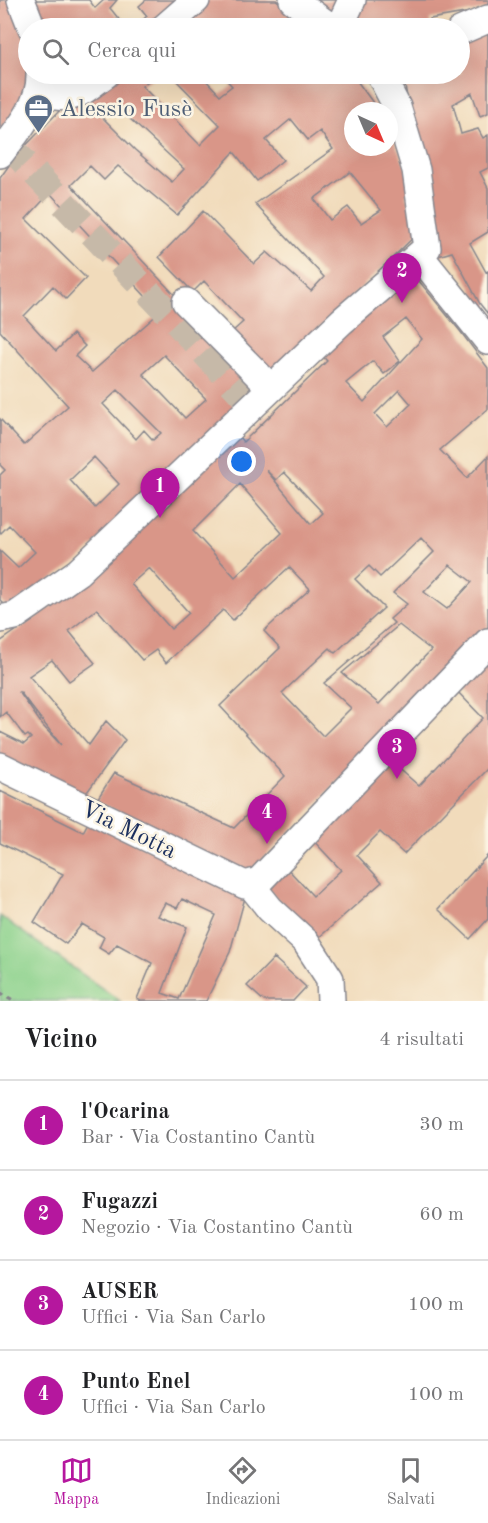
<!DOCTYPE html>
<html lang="it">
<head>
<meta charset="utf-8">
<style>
	body { margin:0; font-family:"Old Standard TT",serif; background:#f2f2f2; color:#202124 }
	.compass { position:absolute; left:344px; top:102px; width:54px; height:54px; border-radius:50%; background:#fff; box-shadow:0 6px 24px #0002; rotate:136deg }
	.you { position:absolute; left:242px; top:462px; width:21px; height:21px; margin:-15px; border:4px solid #fff; border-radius:50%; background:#1a73e8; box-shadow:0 0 0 9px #1a73e833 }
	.badge { display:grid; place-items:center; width:39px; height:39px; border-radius:50%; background:#b5179e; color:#fff; font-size:20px; font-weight:700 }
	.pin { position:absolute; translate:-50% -50px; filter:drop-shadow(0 2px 3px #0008) }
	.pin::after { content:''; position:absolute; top:32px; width:21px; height:18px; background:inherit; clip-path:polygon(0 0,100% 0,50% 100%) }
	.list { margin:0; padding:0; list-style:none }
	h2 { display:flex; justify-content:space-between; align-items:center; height:78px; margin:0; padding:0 24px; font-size:26px }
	h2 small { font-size:20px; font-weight:400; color:#757577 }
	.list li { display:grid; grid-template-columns:39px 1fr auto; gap:18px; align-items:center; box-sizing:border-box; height:90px; padding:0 24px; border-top:2px solid #e0e0e0 }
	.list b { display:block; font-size:22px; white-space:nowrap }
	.list p { margin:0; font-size:20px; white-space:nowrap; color:#757577 }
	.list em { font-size:20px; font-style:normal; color:#757577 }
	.icon { flex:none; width:33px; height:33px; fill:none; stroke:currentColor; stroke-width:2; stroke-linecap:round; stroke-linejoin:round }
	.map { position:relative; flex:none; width:488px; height:1001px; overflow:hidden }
	.search { position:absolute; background:#fff; box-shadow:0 6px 24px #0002; left:18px; right:18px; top:18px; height:66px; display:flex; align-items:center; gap:15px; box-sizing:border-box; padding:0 21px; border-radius:33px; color:#757577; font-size:22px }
	.sheet { height:438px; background:#fff }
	nav { display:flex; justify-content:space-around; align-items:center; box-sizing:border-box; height:84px; border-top:2px solid #e0e0e0; background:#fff; font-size:16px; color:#757577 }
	nav a { display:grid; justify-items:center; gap:3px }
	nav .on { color:#b5179e }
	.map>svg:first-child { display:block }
	.green { fill:#8ad18b; stroke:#528074; stroke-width:1.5 }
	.building { fill:#d99688; fill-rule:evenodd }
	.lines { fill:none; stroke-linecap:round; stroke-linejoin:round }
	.minor-tunnel { stroke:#c6b9a8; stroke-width:27; stroke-dasharray:27 14; stroke-linecap:butt }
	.minor-casing { stroke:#86858c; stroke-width:30 }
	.path { stroke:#86858c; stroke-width:4; stroke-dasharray:4.5 4.5; stroke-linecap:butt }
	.minor { stroke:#fff; stroke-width:27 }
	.labels { text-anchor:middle; stroke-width:5; stroke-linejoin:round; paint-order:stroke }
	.service-label { font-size:24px; fill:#4e5e75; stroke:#fcf5e5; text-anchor:start }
	.street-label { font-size:24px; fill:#1b2f5e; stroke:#fcf5e5 }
</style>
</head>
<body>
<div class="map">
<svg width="488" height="1001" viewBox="0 0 488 1001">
	<rect width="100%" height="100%" fill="#fcf5e5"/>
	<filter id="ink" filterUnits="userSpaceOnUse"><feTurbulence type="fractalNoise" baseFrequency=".0167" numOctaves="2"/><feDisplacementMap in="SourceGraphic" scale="12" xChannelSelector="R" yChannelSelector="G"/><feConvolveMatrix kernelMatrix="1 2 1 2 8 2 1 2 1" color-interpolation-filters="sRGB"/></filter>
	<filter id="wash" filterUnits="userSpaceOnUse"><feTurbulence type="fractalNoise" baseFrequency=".008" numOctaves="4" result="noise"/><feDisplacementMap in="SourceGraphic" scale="24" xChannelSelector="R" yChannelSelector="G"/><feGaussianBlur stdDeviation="1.35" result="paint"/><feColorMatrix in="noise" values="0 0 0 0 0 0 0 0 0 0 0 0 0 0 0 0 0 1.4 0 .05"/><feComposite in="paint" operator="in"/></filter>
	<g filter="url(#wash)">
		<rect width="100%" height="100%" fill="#f1dbbb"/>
		<path class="green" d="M0,916l120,85h-120z"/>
		<g id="blocks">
			<path class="building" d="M0,0h15l10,37 4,46 -4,18 -25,33z
				M24,0h65l6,8 9,-8h13l-7,8 16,20h-45l-2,-2 -4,2h-37z
				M146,0h46l-32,28h-26l13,-12 -8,-10z
				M201,0h75l30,21 7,7h-146z
				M305,0h36l-10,17z
				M362,0h126v9l-58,10v9h-78z
				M488,32v81l-8,3 -8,-23 -19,11 8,30 17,-5 5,9 5,-3v33l-8,4 8,16v44l-18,11 16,29 2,-1v43l-8,-10 -28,-52 -14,4 -5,-11 -30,-171h57v-30z
				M63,74h39l-27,18z
				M108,74h49l-15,12 58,59 20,-20 -50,-51h30l20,21 12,-9 -11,-12h131l27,37h-26v36h36v-17l27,59 -10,6 14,36 -340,328 -71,50 -9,-9v-49l18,17 17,-16 -26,-27 -9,9v-59l5,-5 -5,-5v-46l24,26 44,-39 -68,-75v-153l15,-21 47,-49zM116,106l68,63 -12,13 -37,-32 -33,-33zM291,119l17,21 12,-9 13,18 -78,55 69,73 -13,14 -44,-39 -13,12 -51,-53 -44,46 34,35 11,-11 39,41 -23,21 -149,-158 19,-19 14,14 14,-14 59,49 57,-63 23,29 26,-21 -17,-20zM350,172l31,38 -20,13 -13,-16 -18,13 -16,-21zM50,193l110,119 -68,60 -17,-16 10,-10 -12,-12 -17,17 -32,-35 29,-30 13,13 20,-21 -60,-59zM164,355l42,44 -21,19 -42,-44zM118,390l43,43 -8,7 -9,-10 -8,9 -33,-35zM94,457l25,27 -24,24 -25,-28z
				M414,275l46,56 28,37v41l-48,41 27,28 21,-22v171l-240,247 -152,-73 18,-28 120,55 51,-52 -65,-70 60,-58 -16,-17 46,-42 -21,-22 -56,53 -10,-10 -57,53 -10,-13 -14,10 -45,-51 -28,22 26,32 -26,18 -17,-21 -23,16 60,69 17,-24 19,19 -43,59 -82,-40v-27l24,12 7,-6 -3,-3 -3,2 -19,-25 -6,5v-75l50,-35 185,-175 8,10 84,-81 -7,-8zM406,319l16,20 -58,63 -18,-19 27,-22 11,13 16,-13 -17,-24zM399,390l12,14 -24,23 -12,-13zM266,470l10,10 8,-8 39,41 -12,11zM240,484l42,49 -47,44 -42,-46zM421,538l13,14 -41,41 14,11 -17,15 4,4 -70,60 27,25 -28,28 -41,-43 48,-45 5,5 49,-45 -29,-29 14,-13 11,11zM450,565l22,17 -25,27 -23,-17zM149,568l40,45 -18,16 -40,-45zM399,625l32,25 -52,54 -37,-31zM19,692h1l41,53 -18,-19z
				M488,655v113l-84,86 -24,-22 -23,23 25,27 -66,58 -49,-52 17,-23 29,31 28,-26 -32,-34 78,-78 32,28 64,-68 -28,-29z
				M0,791l83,41 6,-11 157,73 -16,58 -24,49h-65l-4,-2 15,-36 -35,-19 -8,10 -10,-6 5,-11 -22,-13 -16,20 -32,-22 29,-48 -63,-31zM182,899l34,16 -37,84 -17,-6 25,-66 -29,-11 7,-13 12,5z
				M488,855v64l-18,20 -32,-30z
				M274,958l32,29 -13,14h-29l-17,-15z"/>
		</g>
	</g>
	<g filter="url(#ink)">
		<use href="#blocks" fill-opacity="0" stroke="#86858c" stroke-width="1.5"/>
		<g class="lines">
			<path class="minor-tunnel" d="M7,144l164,172 81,89"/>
			<defs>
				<path id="minor" d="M21,0l11,28
					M293,0l39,28
					M164,28l32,-28
					M339,28l13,-28
					M460,31l28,-12
					M38,93c37,9 39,2 68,-19
					M0,154c18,-24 41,-49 40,-80
					M419,255l69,86
					M186,302l84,85
					M0,619l15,-3 63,-44 264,-251 85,-73 -11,-78 -19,-63 -17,-33
					M0,766l245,119 14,-4 229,-239
					M250,884l20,25 36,33 24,37 1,22"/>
			</defs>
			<use href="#minor" class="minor-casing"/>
			<path class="path" d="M0,993l14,8"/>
			<use href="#minor" class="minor"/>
		</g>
	</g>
	<defs>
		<symbol id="office-pin" viewBox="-11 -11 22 30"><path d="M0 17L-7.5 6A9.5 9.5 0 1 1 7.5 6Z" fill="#5c6f8a" stroke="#fcf5e5"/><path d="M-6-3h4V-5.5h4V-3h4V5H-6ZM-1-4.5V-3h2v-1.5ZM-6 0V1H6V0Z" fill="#fff"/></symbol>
	</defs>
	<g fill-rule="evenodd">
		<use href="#office-pin" x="22" y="92" width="33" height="45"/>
	</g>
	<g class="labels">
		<g class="service-label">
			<text x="60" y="116">Alessio Fusè</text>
		</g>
		<g class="street-label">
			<text transform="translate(129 829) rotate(26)" y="8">Via Motta</text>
		</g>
	</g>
</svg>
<svg class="compass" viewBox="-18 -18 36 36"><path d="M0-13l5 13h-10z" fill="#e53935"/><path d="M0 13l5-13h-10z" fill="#757577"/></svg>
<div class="you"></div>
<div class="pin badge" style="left:160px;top:518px">1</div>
<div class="pin badge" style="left:402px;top:303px">2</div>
<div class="pin badge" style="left:397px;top:779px">3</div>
<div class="pin badge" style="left:267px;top:844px">4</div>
<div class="search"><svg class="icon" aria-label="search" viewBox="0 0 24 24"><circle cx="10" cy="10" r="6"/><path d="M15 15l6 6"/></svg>Cerca qui</div>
</div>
<section class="sheet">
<h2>Vicino<small>4 risultati</small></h2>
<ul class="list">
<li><span class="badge">1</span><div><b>l'Ocarina</b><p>Bar · Via Costantino Cantù</p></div><em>30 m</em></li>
<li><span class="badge">2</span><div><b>Fugazzi</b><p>Negozio · Via Costantino Cantù</p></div><em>60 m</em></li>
<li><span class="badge">3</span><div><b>AUSER</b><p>Uffici · Via San Carlo</p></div><em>100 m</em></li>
<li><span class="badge">4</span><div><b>Punto Enel</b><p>Uffici · Via San Carlo</p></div><em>100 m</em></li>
</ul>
</section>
<nav>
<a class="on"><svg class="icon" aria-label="map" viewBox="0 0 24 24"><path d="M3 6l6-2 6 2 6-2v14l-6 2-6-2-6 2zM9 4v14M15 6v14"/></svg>Mappa</a>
<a><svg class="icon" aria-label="directions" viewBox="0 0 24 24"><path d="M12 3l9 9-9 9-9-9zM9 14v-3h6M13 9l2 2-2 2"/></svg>Indicazioni</a>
<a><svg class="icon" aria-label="saved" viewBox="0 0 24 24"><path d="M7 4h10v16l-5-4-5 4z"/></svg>Salvati</a>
</nav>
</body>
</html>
